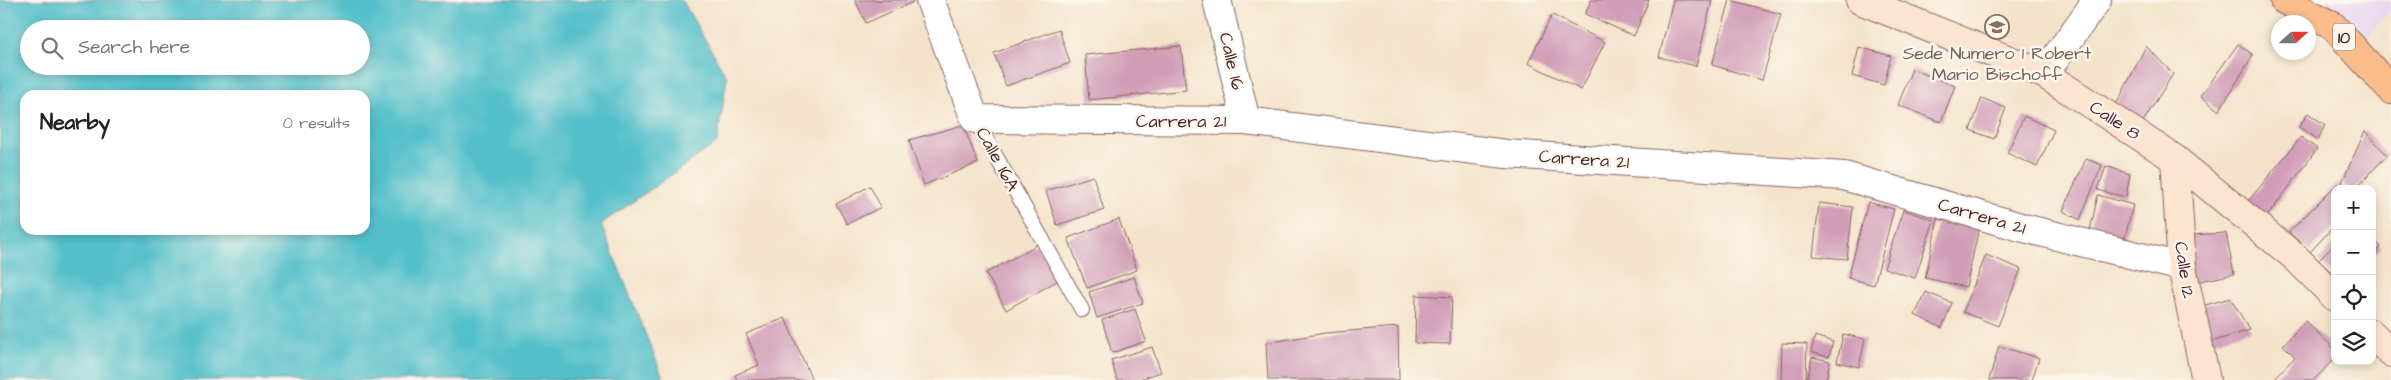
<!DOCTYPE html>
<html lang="en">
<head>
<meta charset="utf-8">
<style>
	body { margin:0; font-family:"Architects Daughter",sans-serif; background:#f2f2f2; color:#222 }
	.controls { position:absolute; right:15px; bottom:15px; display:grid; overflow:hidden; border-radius:10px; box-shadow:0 2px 8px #0003 }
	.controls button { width:45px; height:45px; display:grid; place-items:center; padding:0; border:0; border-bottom:1px solid #e0e0e0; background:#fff; color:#222; font:25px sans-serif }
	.compass { position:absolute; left:2271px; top:15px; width:45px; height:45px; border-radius:50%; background:#fff; box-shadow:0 2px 8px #0003; rotate:69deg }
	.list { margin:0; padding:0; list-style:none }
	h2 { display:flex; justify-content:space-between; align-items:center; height:65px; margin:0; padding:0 20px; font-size:21px }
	h2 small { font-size:16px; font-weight:400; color:#767676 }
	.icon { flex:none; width:28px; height:28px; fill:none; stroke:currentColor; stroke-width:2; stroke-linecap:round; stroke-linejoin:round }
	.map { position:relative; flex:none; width:2391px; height:380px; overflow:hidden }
	.search { position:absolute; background:#fff; box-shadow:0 2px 8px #0003; left:20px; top:20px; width:350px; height:55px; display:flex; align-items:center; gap:12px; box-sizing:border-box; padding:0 18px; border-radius:28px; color:#767676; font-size:19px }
	.panel { position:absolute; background:#fff; box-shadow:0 2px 8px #0003; left:20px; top:90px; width:350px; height:145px; border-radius:15px }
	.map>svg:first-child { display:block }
	.built { fill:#e7d2ef }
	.water { fill:#52bfca; stroke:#4e6f7a; fill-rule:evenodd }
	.building { fill:#d09db7 }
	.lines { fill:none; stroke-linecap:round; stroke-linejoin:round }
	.lane-casing { stroke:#866463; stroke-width:16 }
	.street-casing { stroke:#866463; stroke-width:30 }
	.secondary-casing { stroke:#866463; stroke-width:30 }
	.primary-casing { stroke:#866463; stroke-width:30 }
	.lane { stroke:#fff; stroke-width:14 }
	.street { stroke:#fff; stroke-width:28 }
	.secondary { stroke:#fde4d0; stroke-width:28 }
	.primary { stroke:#f9bc8a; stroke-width:28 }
	.labels { text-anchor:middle; stroke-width:5; stroke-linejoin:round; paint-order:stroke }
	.shield { fill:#fbf7ec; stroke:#7f6065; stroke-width:1 }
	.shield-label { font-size:16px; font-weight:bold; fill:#4a1f2b }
	.education-label { font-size:18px; fill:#785e54; stroke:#fbf7ec }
	.street-label { font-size:18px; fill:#4a1f2b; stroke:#fbf7ec }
</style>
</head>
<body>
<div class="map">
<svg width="2391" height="380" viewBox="0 0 2391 380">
	<rect width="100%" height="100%" fill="#fbf7ec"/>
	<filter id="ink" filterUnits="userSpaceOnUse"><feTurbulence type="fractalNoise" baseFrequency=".02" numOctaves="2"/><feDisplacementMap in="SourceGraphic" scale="10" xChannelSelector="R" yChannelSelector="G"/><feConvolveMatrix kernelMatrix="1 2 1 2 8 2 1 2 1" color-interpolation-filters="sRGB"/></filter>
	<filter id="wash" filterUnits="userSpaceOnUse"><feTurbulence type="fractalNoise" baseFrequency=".0096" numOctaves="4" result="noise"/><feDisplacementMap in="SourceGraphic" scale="20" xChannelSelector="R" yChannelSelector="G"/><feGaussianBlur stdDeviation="1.12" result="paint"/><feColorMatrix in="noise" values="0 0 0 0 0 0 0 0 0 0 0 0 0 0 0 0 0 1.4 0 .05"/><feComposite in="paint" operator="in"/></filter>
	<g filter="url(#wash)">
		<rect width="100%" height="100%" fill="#f4e3ca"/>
		<path class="built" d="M2320,0h71v8l-26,33 -34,-34z"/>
		<path class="water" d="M0,0h682l45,77 -10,66 -116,81 63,156h-664zM29,29h332v37h-332zM25,95h340v135h-340z"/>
		<g id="blocks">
			<path class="building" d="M855,0h58v2l-47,21z
				M1591,0h58l-15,36 -49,-22z
				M1673,0h39l-16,66 -37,-9z
				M1730,0l51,14 -19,66 -50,-15z
				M1552,15l53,27 -24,48 -53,-27z
				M1059,29l11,34 -64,23 -12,-33z
				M2238,44l15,11 -34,56 -18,-15z
				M1181,46l5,44 -97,10 -4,-45z
				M2146,46l27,28 -39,62 -26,-15z
				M1859,47l32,9 -7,29 -32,-9z
				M1912,69l43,17 -14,36 -43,-17z
				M1982,98l24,10 -12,31 -24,-9z
				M2308,113l17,12 -7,15 -19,-13z
				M2024,116l30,14 -17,37 -30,-14z
				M963,125l15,38 -54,22 -15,-45z
				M2365,131l22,24 -31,34h-7l-7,-7z
				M2301,137l16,12 -51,69 -21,-13z
				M2086,159l16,6 -22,55 -17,-9z
				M2106,166l24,8 -4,23 -28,-7z
				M1093,176l11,34 -47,15 -11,-34z
				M2338,183l5,6h-8v36l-25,27 -21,-20z
				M870,186l11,21 -34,17 -11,-20z
				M2098,195l35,10 -9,36 -35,-6z
				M1868,202l26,7 -20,76 -26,-7z
				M1819,203l34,4 -6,52 -34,-3z
				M1903,210l31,10 -19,58 -31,-10z
				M1119,219l18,51 -50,18 -19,-50z
				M1938,219l41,9 -13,59 -41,-9z
				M2226,233l8,41 -52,11 -7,-49z
				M2372,237l9,10 -9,10z
				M1042,242l20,36 -56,32 -20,-37z
				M2335,244v31l-17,-14z
				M1986,255l35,14 -23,57 -35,-14z
				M1134,277l9,26 -46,15 -8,-26z
				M1926,292l26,11 -10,25 -27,-13z
				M1416,295l36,2 -2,47 -35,-1z
				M2230,298l20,32 -52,16 -10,-36z
				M1135,309l11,32 -34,12 -10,-33z
				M785,318l27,62h-75l-2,-5 24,-10 -13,-31z
				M2305,321l30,28v9l-21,22h-41l22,-23 -12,-12z
				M1398,327l1,53h-131l-2,-37 59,-10z
				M1843,334l22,5 -6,28 -22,-5z
				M1815,336l18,6 -4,15 -18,-5z
				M1782,343l25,1 -1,36h-25z
				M1999,346l40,12 -7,22h-43z
				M1152,347l9,25 -24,8h-20l-6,-20z
				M1812,357l18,4 -4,19h-19z"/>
		</g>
	</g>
	<g filter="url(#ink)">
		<use href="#blocks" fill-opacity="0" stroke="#866463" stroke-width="1"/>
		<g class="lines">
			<defs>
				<path id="lane" d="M975,119l107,191"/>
				<path id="street" d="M930,0l45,119 271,2 260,33 338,22 180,52 158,39
					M1217,0l29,121
					M2044,74l53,-74"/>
				<path id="secondary" d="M1860,0l184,74 131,85 121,99 39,39
					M2175,159l7,108 24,113
					M2372,334l19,19"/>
				<path id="primary" d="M2284,0l49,26 58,64"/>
			</defs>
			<use href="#lane" class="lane-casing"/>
			<use href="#street" class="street-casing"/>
			<use href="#secondary" class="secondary-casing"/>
			<use href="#primary" class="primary-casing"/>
			<use href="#lane" class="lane"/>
			<use href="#street" class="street"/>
			<use href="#secondary" class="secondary"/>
			<use href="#primary" class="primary"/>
		</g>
	</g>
	<defs>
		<symbol id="school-ring" viewBox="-11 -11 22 22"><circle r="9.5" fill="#fbf7ec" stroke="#8d6e63" stroke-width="1.5"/><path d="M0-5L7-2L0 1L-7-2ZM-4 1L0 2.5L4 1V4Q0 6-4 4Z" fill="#8d6e63"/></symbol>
	</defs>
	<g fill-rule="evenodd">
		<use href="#school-ring" x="1983" y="13" width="28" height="28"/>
	</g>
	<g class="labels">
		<rect class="shield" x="2333" y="23.5" width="22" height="27" rx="4"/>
		<g class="shield-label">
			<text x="2344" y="43">10</text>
		</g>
		<g class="education-label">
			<text x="1997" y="59">Sede Numero 1 Robert<tspan x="1997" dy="21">Mario Bischoff</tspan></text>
		</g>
		<g class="street-label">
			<text transform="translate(1232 61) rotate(77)" y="6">Calle 16</text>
			<text transform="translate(2115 120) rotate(33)" y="6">Calle 8</text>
			<text x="1181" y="127">Carrera 21</text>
			<text transform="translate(998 159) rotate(61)" y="6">Calle 16A</text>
			<text transform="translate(1584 159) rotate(4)" y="6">Carrera 21</text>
			<text transform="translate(1982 216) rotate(16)" y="6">Carrera 21</text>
			<text transform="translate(2185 270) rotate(82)" y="6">Calle 12</text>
		</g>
	</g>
</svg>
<div class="controls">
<button>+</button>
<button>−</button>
<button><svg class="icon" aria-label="locate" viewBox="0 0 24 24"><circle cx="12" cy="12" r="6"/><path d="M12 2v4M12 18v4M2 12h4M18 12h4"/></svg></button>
<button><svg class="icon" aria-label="layers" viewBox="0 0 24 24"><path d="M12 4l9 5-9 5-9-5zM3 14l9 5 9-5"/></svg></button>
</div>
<svg class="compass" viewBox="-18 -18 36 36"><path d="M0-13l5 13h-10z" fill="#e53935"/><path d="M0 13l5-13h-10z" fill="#767676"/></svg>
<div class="search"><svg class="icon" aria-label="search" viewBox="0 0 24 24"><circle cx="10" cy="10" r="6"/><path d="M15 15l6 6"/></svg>Search here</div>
<section class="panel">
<h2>Nearby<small>0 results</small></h2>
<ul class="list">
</ul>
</section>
</div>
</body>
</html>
